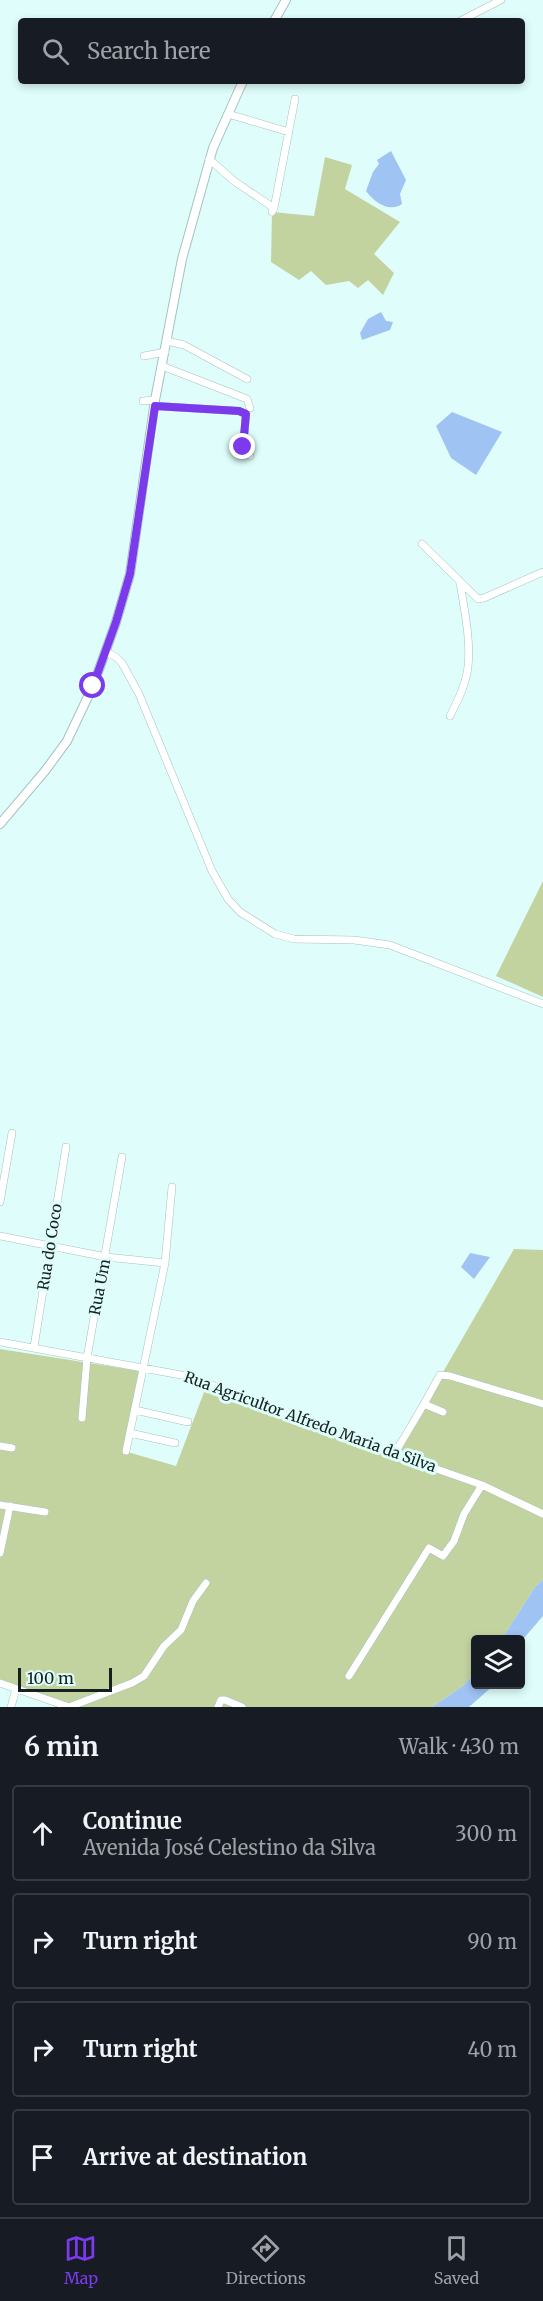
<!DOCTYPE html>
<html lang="en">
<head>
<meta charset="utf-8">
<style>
	body { margin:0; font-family:Merriweather,serif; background:#20242c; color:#f1f3f6 }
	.controls { position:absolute; right:18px; bottom:18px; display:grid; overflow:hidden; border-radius:6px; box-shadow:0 3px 9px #0003 }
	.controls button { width:54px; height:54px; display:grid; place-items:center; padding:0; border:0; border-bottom:2px solid #363941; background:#171b24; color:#f1f3f6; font:30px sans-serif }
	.scale { position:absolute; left:18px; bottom:15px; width:94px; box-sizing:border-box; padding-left:6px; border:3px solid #152120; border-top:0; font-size:16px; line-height:21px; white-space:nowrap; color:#152120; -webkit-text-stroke:4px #dffefb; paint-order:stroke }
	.stop { position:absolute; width:18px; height:18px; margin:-14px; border:4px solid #7c3aed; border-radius:50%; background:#fff }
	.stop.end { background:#7c3aed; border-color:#fff; box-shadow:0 2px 6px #0008 }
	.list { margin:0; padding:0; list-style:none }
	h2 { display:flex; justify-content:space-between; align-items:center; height:78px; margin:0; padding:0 24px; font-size:26px }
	h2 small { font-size:20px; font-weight:400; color:#9ea1a6 }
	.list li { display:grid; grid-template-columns:39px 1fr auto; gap:18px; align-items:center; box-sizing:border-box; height:96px; margin:0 12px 12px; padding:0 12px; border:2px solid #363941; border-radius:6px }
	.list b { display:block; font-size:22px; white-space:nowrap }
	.list p { margin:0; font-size:20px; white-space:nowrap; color:#9ea1a6 }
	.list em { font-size:20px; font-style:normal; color:#9ea1a6 }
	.icon { flex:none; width:33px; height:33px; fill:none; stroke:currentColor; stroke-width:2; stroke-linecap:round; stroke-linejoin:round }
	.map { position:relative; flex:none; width:543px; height:1707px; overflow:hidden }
	.search { position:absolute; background:#171b24; box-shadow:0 3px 9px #0003; left:18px; right:18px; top:18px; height:66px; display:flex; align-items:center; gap:15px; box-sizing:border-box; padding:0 21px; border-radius:6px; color:#9ea1a6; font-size:22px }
	.sheet { height:510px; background:#171b24 }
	nav { display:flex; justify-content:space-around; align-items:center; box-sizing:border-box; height:84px; border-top:2px solid #363941; background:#171b24; font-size:16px; color:#9ea1a6 }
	nav a { display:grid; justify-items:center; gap:3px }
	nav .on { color:#7c3aed }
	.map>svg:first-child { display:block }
	.green { fill:#c3d3a0 }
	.water { fill:#9fc3f3 }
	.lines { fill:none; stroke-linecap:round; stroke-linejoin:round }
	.minor-casing { stroke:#a4c2bf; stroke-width:8 }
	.tertiary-casing { stroke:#a4c2bf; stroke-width:10 }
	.minor { stroke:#fff; stroke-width:7 }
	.tertiary { stroke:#fff; stroke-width:8 }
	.route { stroke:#7c3aed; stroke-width:8 }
	.labels { text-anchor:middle; stroke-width:6; stroke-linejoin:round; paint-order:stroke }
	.street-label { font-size:15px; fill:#152120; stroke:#dffefb }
</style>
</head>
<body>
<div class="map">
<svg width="543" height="1707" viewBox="0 0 543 1707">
	<rect width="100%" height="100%" fill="#dffefb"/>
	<path class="green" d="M325,157l27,8 -7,24 55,33 -26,32 20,19 -11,22 -15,-15 -10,8 -9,-7 -23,4 -15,-14 -12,9 -28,-18 1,-50 42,4z
		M543,881v116l-47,-21z
		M514,1249l29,1v330l-8,7 -33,52 -26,1 -1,33 -12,13 -31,21h-363l-69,-28v-330l140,22 -16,80 52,15 30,-79 188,70z"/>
	<path class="water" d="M391,151l15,29 -6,14 2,10c-13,9 -28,-2 -36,-13l7,-19 6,-8 -2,-4z
		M381,312l5,9 7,1 -3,8 -28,10 -2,-7 8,-14z
		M452,412l50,20 -26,43 -25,-17 -15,-32z
		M470,1253l20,4 -16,22 -13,-12z
		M543,1580v36l-19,22 -3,7 -1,-5 -18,-1 33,-52z
		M475,1673l1,11 18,1 -25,22h-37l31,-21z"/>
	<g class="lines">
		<defs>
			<path id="minor" d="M460,21l41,-21
				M228,114l61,18
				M209,159l25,22 40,27 -2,4
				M274,208l21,-109
				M167,341l17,4 63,34
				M144,356l21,-4
				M162,366l85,33 3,9
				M143,401l12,-1
				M155,406l84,5 7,3 -3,33 7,9
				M422,544l56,55 6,-1 59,-26
				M106,652l10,5 6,6 17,31 73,177 16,28 12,13 35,22 19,5 60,1 36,5 153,59
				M450,716c8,-16 16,-32 18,-49 3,-28 -4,-58 -8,-85
				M0,1202l12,-69
				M0,1236l106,21 59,6
				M0,1342l192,35 111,45 179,63 61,29
				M34,1347l32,-200
				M135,1410l53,12
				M443,1412l-19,-8 16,-29 10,1 93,28
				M82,1418l5,-60 35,-201
				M130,1433l45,10
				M0,1446l12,2
				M126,1451l39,-188 7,-76
				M395,1453l29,-49
				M0,1505l45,7
				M0,1553l10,-47
				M349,1676l80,-128 14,8 11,-15 10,-27 18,-29
				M0,1683l69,24 63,-24 12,-7 20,-30 17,-16 12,-29 13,-18
				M11,1707l5,-18
				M218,1707l3,-7h4l17,7"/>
			<path id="tertiary" d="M274,21l12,-21
				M0,824l45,-53 22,-30 26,-55 23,-64 14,-48 25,-174 27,-141 31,-111 30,-67"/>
		</defs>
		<use href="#minor" class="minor-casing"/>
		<use href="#tertiary" class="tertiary-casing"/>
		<use href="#minor" class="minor"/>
		<use href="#tertiary" class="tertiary"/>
	</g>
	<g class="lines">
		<path class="route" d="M93,686l23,-64 14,-48 25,-168 84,5 7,3 -3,33"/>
	</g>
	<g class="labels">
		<g class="street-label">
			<text transform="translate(50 1247) rotate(-81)" y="5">Rua do Coco</text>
			<text transform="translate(100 1287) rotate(-79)" y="5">Rua Um</text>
			<text transform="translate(310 1422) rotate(20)" y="5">Rua Agricultor Alfredo Maria da Silva</text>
		</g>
	</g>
</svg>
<div class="controls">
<button><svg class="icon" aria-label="layers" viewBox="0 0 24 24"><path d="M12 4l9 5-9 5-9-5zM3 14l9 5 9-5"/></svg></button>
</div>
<div class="scale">100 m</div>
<div class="stop" style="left:93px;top:686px"></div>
<div class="stop end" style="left:243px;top:447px"></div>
<div class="search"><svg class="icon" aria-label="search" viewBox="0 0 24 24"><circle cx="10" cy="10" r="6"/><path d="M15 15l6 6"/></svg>Search here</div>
</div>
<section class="sheet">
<h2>6 min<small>Walk · 430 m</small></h2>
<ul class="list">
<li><svg class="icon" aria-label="ahead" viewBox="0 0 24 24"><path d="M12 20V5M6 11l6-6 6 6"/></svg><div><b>Continue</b><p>Avenida José Celestino da Silva</p></div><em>300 m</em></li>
<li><svg class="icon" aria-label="right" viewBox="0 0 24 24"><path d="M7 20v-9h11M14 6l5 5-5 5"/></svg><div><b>Turn right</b></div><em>90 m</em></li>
<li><svg class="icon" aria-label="right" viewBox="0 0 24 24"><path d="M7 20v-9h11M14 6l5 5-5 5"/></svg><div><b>Turn right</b></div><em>40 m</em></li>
<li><svg class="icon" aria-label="arrive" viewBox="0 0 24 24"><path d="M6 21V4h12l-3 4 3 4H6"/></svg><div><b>Arrive at destination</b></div></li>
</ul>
</section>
<nav>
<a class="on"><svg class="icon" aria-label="map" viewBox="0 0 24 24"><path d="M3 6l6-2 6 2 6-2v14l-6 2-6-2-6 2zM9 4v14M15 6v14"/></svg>Map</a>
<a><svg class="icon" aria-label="directions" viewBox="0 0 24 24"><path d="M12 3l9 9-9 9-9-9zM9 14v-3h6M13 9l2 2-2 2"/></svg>Directions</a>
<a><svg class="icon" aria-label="saved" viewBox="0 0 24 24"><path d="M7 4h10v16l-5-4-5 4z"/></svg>Saved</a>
</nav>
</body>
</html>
